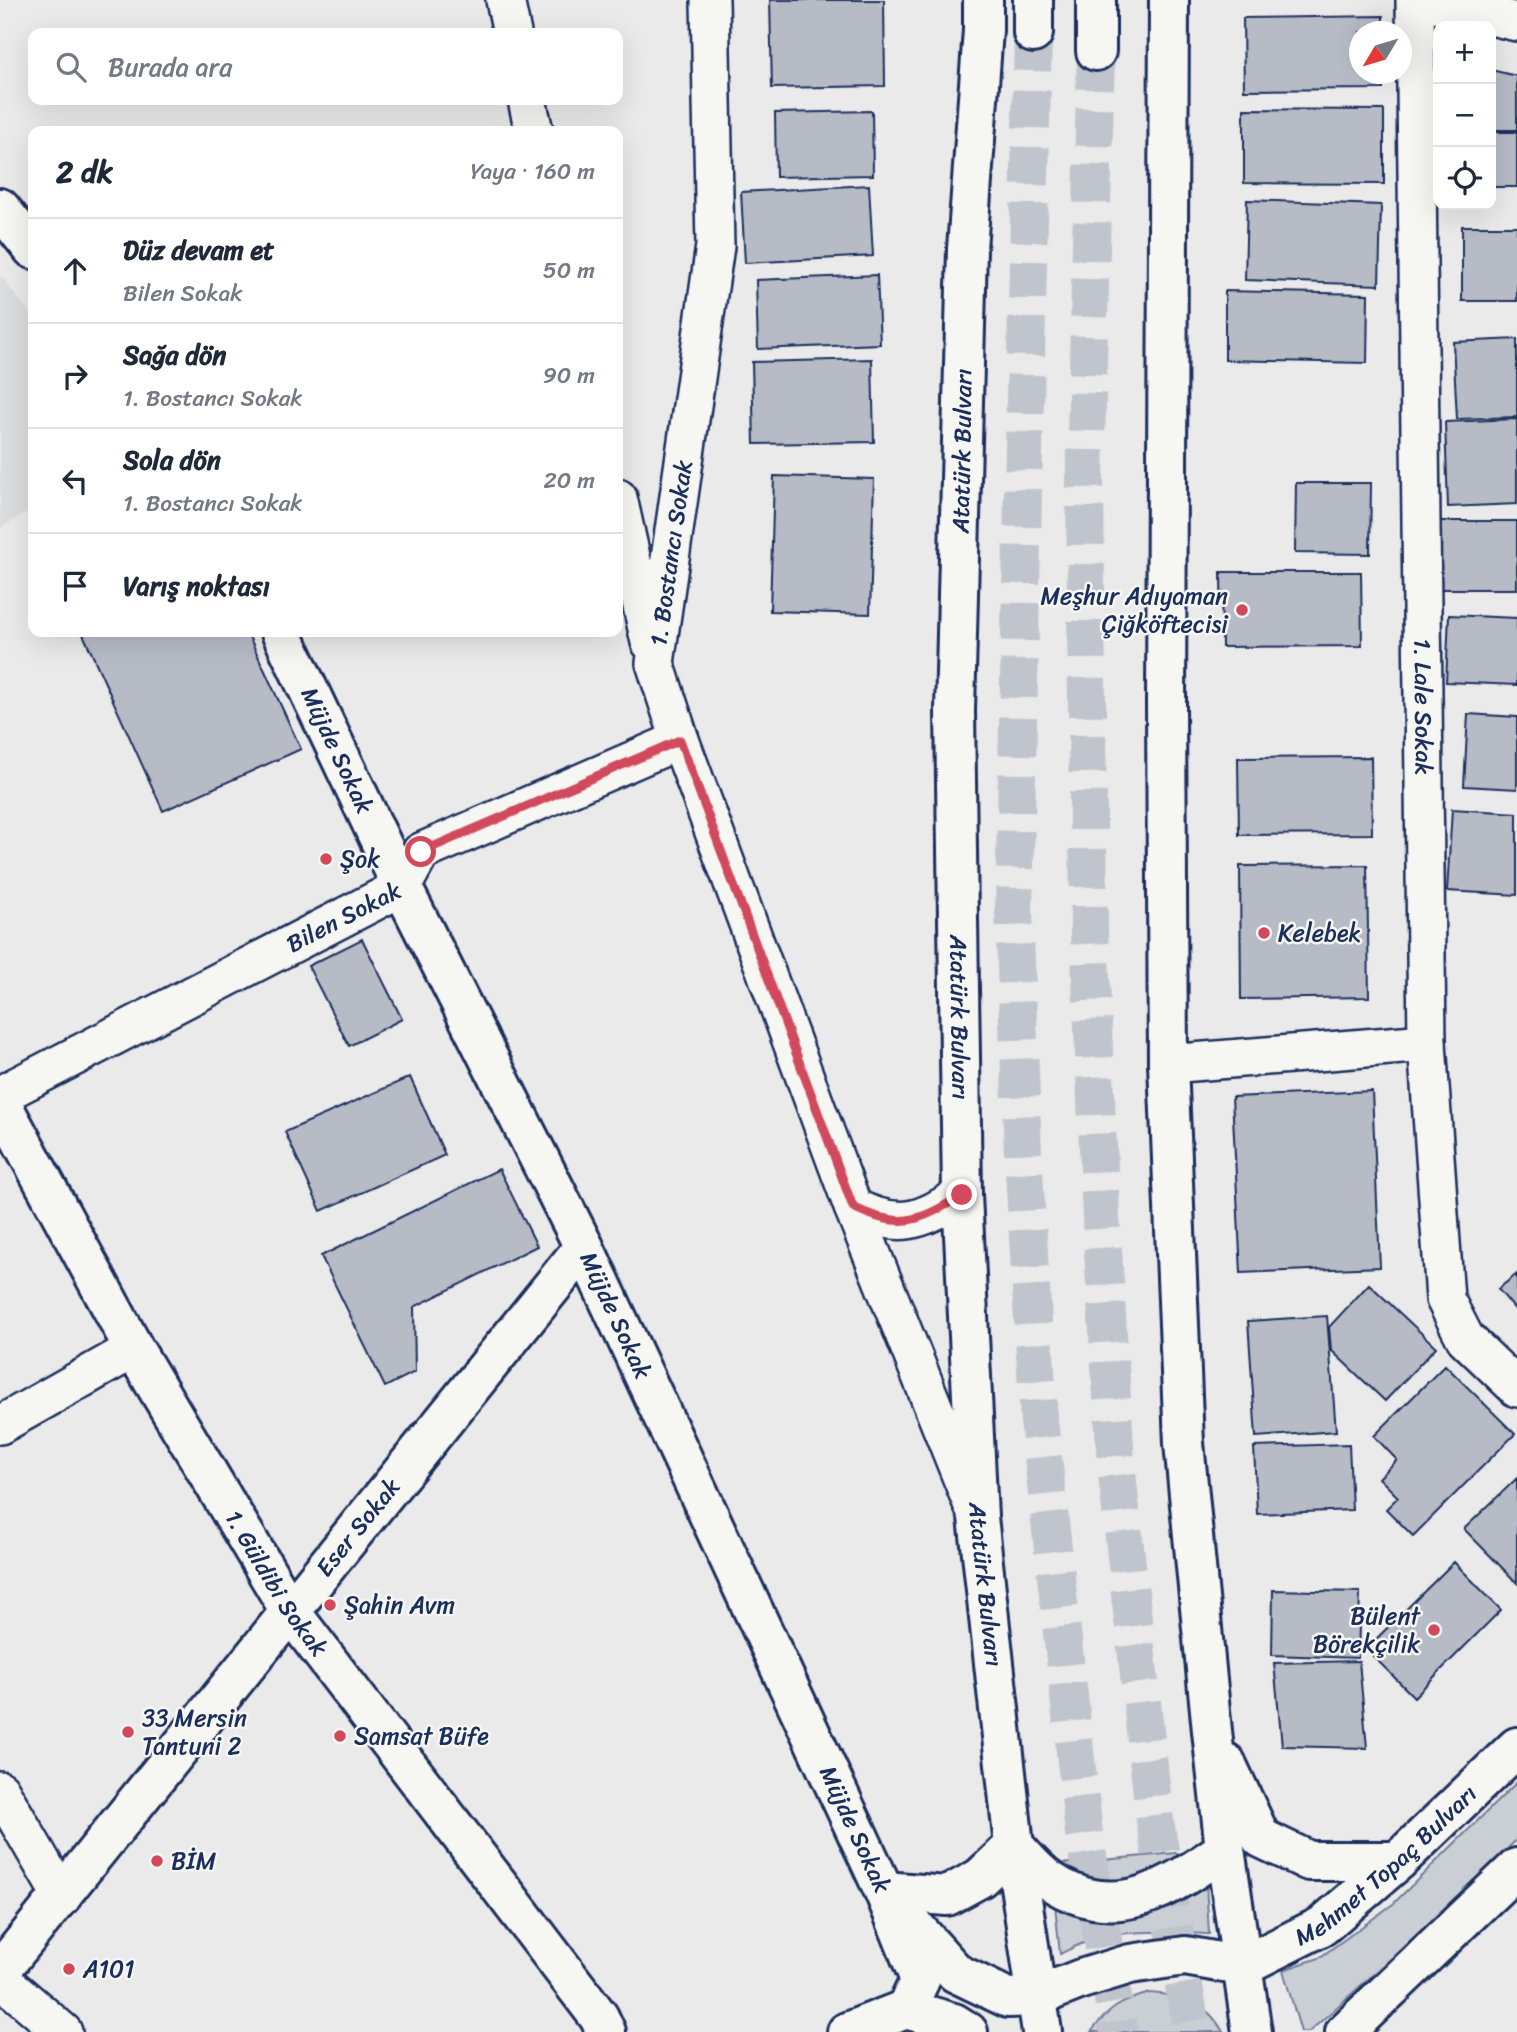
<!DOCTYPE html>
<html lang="tr">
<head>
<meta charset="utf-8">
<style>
	body { margin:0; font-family:Sriracha,sans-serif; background:#f6f6f7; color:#1f2937 }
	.controls { position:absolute; right:21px; top:21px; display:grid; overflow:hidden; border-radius:14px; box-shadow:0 7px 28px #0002 }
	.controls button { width:63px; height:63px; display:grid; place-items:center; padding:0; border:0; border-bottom:2px solid #e0e1e3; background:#fff; color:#1f2937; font:35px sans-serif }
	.compass { position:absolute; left:1349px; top:21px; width:63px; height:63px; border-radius:50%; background:#fff; box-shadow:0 7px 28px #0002; rotate:232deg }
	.stop { position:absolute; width:21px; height:21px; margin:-16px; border:5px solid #d1495b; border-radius:50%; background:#fff }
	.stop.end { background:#d1495b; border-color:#fff; box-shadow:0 2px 7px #0008 }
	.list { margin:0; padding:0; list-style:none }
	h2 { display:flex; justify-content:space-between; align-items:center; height:91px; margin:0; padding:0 28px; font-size:30px }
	h2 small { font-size:23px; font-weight:400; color:#747a83 }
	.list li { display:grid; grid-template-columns:46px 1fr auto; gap:21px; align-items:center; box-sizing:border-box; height:105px; padding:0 28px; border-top:2px solid #e0e1e3 }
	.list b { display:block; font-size:26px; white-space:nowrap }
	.list p { margin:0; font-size:23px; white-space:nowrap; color:#747a83 }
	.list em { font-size:23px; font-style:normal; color:#747a83 }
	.icon { flex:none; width:38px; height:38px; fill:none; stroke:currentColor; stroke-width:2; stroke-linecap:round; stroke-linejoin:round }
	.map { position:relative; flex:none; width:1517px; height:2032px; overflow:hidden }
	.search { position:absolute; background:#fff; box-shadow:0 7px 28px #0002; left:28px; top:28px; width:595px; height:77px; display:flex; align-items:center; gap:18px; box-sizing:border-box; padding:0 24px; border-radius:14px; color:#747a83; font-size:26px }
	.panel { position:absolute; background:#fff; box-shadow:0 7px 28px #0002; left:28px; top:126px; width:595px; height:511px; border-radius:14px }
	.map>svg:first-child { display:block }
	.built { fill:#dadcde }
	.green { fill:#caced5; stroke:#727e9a; stroke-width:2 }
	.building { fill:#b6bbc6; stroke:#1b2f5e; stroke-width:2 }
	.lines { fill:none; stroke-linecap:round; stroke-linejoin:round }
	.highway-tunnel { stroke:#c0c5cd; stroke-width:38; stroke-dasharray:38 19; stroke-linecap:butt }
	.street-casing { stroke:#1b2f5e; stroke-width:42 }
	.secondary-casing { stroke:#1b2f5e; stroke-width:44 }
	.highway-casing { stroke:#1b2f5e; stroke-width:44 }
	.street { stroke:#f6f6f2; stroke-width:37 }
	.secondary { stroke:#f6f6f2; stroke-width:38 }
	.highway { stroke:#f6f6f2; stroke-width:38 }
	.route { stroke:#d1495b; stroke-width:9 }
	.poi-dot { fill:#d1495b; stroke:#f6f6f2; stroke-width:2.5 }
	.labels { text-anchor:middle; stroke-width:5; stroke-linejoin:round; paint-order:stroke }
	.street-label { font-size:24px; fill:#1b2f5e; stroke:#f6f6f2 }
	.poi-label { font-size:24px; fill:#1b2f5e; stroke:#f6f6f2; text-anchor:start }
</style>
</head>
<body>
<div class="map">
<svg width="1517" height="2032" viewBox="0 0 1517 2032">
	<rect width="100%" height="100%" fill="#e9eae9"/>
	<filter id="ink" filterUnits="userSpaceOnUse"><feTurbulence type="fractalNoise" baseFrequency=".0143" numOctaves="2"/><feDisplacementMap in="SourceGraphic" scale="14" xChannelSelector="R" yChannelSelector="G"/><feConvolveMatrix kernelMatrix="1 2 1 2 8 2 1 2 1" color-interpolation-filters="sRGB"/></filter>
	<g filter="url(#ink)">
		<path class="built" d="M0,275l33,42v192l-33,19z"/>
		<path class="green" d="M1517,1782v57l-55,56 -153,137h-8l-18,-62 36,-12 74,-54z
			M1177,1853l-3,12 -69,29 -45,-30z
			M1206,1883l3,51c-40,-2 -85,-6 -123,8 -9,3 -17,8 -26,12l-6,-59z
			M1150,1993c32,2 57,9 73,39h-132c18,-24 30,-31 59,-39z"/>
		<path class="building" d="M770,0h114l1,86 -113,2z
			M1383,16v16h-23v42h23v15l-139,1 -1,-72z
			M1491,70l26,6v54h-26z
			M1244,109l140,1v74l-140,-1z
			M872,111l1,64 -97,2 -1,-64z
			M1491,132h26v55h-26z
			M869,185l4,71 -128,7 -4,-71z
			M1247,200l134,5 -2,80 -134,-5z
			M1462,226h55v75h-55z
			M877,275l3,69 -122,5 -2,-69z
			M1225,291l143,3 -1,69 -142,-3z
			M1517,339v78l-60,2 -4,-77z
			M872,359l2,83 -120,2 -2,-82z
			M1517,419v85l-69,3 -3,-85z
			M774,476l100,3 -4,135 -100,-3z
			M1296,483h75l-1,71 -75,-1z
			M1440,521h77v68h-77z
			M1221,572h140l1,74 -140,1z
			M1449,615l68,3v67l-71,-3z
			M82,632h165l54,117 -138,62z
			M1468,714l49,3v72l-53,-3z
			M1371,757l1,77 -133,1 -1,-77z
			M1452,809l65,4v82l-70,-4z
			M1367,865l2,132 -128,2 -1,-133z
			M362,939l40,80 -53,27 -41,-80z
			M410,1077l35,78 -124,56 -36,-79z
			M1372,1091l8,176 -139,6 -9,-176z
			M499,1169l38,77 -123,61 1,65 -30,15 -64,-131z
			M1517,1274v38l-19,-23z
			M1369,1284l67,63 -51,54 -54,-51 -2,-23z
			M1327,1316l9,115 -80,6 -8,-116z
			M1445,1365l70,69 -102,102 -27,-27 12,-12 -19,-19 18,-18 -23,-24z
			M1349,1444l3,66 -95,4 -3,-67z
			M1517,1478v105l-53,-54z
			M1454,1562l47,48 -87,87 -48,-48z
			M1273,1590l87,2 -2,66 -86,-3z
			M1359,1661l8,87 -85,-2 -8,-83z"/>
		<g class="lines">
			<path class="highway-tunnel" d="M1033,33l-19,877 9,245 16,265 45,414 35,198
				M1096,51l-11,428 4,452 12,287 15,246 39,358 37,210"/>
			<defs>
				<g id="street">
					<path d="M505,0l7,33"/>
					<path d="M710,0l5,246 -60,417 25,77 173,467c47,23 66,15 109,-12"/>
					<path id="s1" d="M1415,0l12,1043 18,256 20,39 52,50"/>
					<path d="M1422,0l95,22"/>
					<path d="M527,100l7,31"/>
					<path d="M618,498l32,144"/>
					<path d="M1168,1064l259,-21"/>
					<path id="s2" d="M0,1095l402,-208 19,-35 259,-112"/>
					<path d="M853,1207l121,301"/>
					<path d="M0,1425l134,-76"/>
					<path d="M0,1790l62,107"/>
					<path d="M0,1978l63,54"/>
				</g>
				<g id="secondary">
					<path d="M0,208l33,41"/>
					<path id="s3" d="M281,632l121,255 182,360 300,644 36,89 -14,29"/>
					<path id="s4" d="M0,1101l134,248 156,262 309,406 7,15"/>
					<path d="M884,1891l63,5 33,-18 34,-32"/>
					<path d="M905,1916l51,57 52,25 28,-1"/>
					<path id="s5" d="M1242,1966l80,-40 76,-65 119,-114"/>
					<path id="s6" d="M0,1971l584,-724"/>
					<path d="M847,2032l59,-23 48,14 14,9"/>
					<path d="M1345,2032l172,-164"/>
				</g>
				<g id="highway">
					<path id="s7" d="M983,0v30l-16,219 -12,462 7,484 16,322 36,329 28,186"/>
					<path d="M1169,0l-3,705 2,359 16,379 28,288 13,118 27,183"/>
					<path d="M1033,33v-33"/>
					<path d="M1096,51v-51"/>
					<path d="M1226,1763l35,75 48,23h89"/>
					<path d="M1014,1846c11,11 22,25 35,34 66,45 120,8 176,-31"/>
					<path d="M1036,1997l45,-18 49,-15 55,-8 57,10"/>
				</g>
			</defs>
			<use href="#street" class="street-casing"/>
			<use href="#secondary" class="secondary-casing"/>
			<use href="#highway" class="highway-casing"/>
			<use href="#street" class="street"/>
			<use href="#secondary" class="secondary"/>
			<use href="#highway" class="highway"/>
		</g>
	</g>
	<g class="lines" filter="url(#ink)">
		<path class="route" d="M421,852l259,-112 173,467c47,23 66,15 109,-12"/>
	</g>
	<g class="poi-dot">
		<circle cx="1242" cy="610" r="7"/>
		<circle cx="326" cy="859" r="7"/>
		<circle cx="1264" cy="933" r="7"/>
		<circle cx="330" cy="1605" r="7"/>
		<circle cx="1434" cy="1630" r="7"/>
		<circle cx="128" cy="1732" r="7"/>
		<circle cx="340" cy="1736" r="7"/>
		<circle cx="157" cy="1861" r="7"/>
		<circle cx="69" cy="1969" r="7"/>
	</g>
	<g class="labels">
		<g class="street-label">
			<text transform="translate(962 451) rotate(-89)" y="8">Atatürk Bulvarı</text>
			<text transform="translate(671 553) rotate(-82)" y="8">1. Bostancı Sokak</text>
			<text dy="8" stroke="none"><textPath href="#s1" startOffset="707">1. Lale Sokak</textPath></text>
			<text dy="8" stroke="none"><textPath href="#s3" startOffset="131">Müjde Sokak</textPath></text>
			<text dy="8" stroke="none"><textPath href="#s2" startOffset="387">Bilen Sokak</textPath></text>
			<text dy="8" stroke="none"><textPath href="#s7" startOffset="1018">Atatürk Bulvarı</textPath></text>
			<text dy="8" stroke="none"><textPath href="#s3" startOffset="761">Müjde Sokak</textPath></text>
			<text dy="8" stroke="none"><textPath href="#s6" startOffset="570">Eser Sokak</textPath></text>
			<text dy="8" stroke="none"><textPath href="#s4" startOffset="556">1. Güldibi Sokak</textPath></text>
			<text dy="8" stroke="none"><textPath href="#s7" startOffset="1586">Atatürk Bulvarı</textPath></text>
			<text dy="8" stroke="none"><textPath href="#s3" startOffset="1328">Müjde Sokak</textPath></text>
			<text dy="8" stroke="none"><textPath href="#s5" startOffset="177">Mehmet Topaç Bulvarı</textPath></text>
		</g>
		<g class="poi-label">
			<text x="1228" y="604" text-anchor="end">Meşhur Adıyaman<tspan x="1228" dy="28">Çiğköftecisi</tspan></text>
			<text x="340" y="867">Şok</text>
			<text x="1278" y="941">Kelebek</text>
			<text x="344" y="1613">Şahin Avm</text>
			<text x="1420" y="1624" text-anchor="end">Bülent<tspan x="1420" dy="28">Börekçilik</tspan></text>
			<text x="142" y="1726">33 Mersin<tspan x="142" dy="28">Tantuni 2</tspan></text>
			<text x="354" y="1744">Samsat Büfe</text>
			<text x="171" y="1869">BİM</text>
			<text x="83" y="1977">A101</text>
		</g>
	</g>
</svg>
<div class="controls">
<button>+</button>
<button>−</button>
<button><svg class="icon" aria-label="locate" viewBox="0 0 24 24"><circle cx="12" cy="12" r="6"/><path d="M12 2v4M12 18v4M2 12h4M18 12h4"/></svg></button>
</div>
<svg class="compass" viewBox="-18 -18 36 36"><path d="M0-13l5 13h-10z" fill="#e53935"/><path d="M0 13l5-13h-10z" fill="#747a83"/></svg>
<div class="stop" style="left:421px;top:852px"></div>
<div class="stop end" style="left:962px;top:1195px"></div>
<div class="search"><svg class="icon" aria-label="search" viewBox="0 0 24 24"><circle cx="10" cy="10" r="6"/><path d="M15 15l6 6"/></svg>Burada ara</div>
<section class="panel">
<h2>2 dk<small>Yaya · 160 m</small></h2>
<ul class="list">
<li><svg class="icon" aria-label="ahead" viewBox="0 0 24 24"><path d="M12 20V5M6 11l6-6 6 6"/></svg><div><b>Düz devam et</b><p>Bilen Sokak</p></div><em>50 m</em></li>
<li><svg class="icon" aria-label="right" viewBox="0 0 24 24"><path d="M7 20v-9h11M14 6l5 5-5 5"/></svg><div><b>Sağa dön</b><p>1. Bostancı Sokak</p></div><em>90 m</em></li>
<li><svg class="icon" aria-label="left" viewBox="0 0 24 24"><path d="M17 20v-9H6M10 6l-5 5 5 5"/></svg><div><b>Sola dön</b><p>1. Bostancı Sokak</p></div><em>20 m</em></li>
<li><svg class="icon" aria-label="arrive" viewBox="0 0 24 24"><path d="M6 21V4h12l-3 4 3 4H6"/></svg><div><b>Varış noktası</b></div></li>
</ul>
</section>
</div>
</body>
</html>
